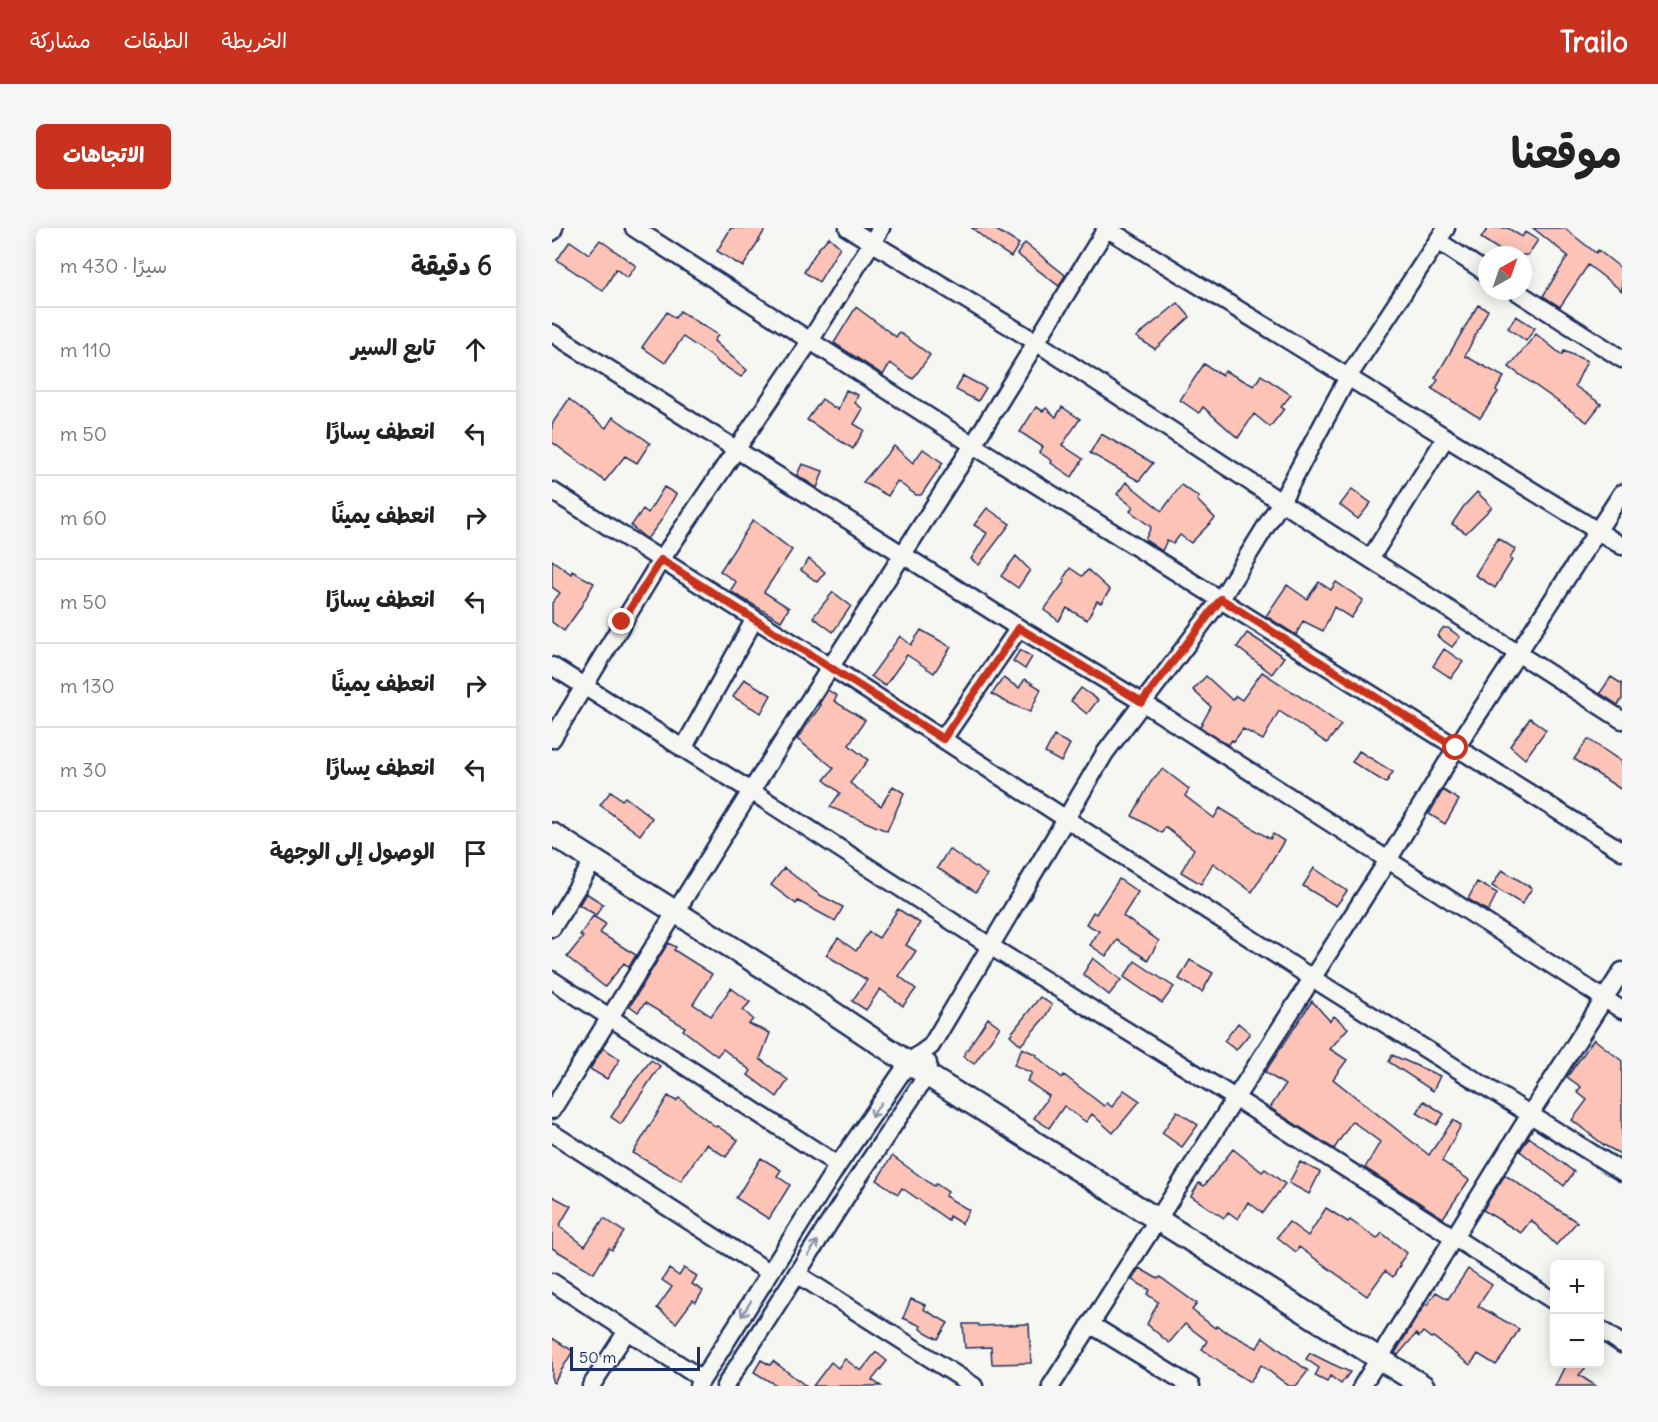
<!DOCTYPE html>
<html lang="ar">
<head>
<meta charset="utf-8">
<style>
	body { margin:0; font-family:Delius,"Playpen Sans Arabic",sans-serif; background:#f6f6f6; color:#222; direction:rtl }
	.controls { position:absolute; right:18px; bottom:18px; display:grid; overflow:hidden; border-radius:9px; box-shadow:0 3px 15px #0003 }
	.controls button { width:54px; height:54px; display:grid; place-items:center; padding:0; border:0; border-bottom:2px solid #e0e0e0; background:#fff; color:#222; font:30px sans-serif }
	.compass { position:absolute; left:926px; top:18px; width:54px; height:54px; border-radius:50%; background:#fff; box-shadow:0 3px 15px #0003; rotate:40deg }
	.scale { position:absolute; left:18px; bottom:15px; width:130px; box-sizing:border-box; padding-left:6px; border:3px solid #1b2f5e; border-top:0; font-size:16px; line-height:21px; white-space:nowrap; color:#1b2f5e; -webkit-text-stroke:4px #f6f6f2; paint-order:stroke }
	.stop { position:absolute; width:18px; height:18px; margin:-14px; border:4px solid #c8321e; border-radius:50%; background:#fff }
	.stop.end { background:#c8321e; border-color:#fff; box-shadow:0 2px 6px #0008 }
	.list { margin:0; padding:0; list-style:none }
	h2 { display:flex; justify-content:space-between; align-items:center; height:78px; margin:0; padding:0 24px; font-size:26px }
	h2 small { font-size:20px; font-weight:400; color:#767676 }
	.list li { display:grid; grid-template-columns:39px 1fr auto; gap:18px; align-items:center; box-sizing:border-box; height:84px; padding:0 24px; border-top:2px solid #e0e0e0 }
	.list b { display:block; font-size:22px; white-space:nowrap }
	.list em { font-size:20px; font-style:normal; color:#767676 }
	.icon { flex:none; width:33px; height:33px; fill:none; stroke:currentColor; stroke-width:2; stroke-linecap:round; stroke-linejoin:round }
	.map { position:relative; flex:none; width:1070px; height:1158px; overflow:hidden; direction:ltr; border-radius:9px }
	header { display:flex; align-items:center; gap:36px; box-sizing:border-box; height:84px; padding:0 30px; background:#c8321e; color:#fff }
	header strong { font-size:28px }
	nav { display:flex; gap:33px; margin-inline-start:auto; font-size:21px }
	.intro { display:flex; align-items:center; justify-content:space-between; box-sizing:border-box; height:144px; padding:0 36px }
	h1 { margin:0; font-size:42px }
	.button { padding:15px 27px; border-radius:9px; background:#c8321e; color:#fff; font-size:21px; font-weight:700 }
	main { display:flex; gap:36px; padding:0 36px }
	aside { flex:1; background:#fff; border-radius:9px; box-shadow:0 3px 15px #0003 }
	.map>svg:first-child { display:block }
	.building { fill:#fdc3b7; stroke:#1b2f5e; stroke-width:1.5 }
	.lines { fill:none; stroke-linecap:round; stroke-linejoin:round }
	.minor-casing { stroke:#1b2f5e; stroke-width:21 }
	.tertiary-casing { stroke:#1b2f5e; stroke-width:26 }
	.minor { stroke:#f6f6f2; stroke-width:16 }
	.tertiary { stroke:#f6f6f2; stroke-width:21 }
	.oneway { stroke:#8892a8 }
	.route { stroke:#c8321e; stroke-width:8 }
</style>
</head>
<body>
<header>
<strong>Trailo</strong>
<nav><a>الخريطة</a><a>الطبقات</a><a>مشاركة</a></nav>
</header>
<div class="intro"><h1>موقعنا</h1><a class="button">الاتجاهات</a></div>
<main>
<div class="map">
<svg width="1070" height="1158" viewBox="0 0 1070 1158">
	<rect width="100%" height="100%" fill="#f6f6f2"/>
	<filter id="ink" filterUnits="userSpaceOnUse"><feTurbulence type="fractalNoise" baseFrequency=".0167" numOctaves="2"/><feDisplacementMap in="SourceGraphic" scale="12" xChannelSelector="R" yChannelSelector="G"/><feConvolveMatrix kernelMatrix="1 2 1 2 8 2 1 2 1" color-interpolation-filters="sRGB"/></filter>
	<g filter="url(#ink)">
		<path class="building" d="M179,0h35l-23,39 -26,-16z
			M420,0h21l26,16 -8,13 -17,-11z
			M936,0h20l14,9 3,-5 13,8 -10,15h-21l-26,-17z
			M981,0h31l32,25 2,-3 24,19v22l-34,-26 -28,42 -17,-11 25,-40z
			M277,9l11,10 -21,35 -15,-10 14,-23z
			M48,12l36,26 -9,12 -11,-9 -13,22 -46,-31 13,-19 19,13z
			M473,15l40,32 -6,11 -42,-32z
			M626,75l12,14 -35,32 -19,-12z
			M926,77l10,5 -23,46 39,21 -8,13 2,2 -18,26 -48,-29 6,-9 -3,-2z
			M304,79l40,30 3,-5 31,23 -17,24 -23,-16 -7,12 -49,-32z
			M128,83l38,24 -4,6 33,29 -6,7 -18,-12 -1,1 -11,-10 -28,-19 -18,26 -23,-16 25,-35 8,6z
			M964,88l19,12 -9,13 -18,-13z
			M984,106l26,21 2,-4 23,10 -12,25 26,18 -14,18 -78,-55z
			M652,136l18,11 3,-4 29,15 7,-11 30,20 -10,12 3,2 -14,18 -16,-13 -16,24 -35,-31 -4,6 -19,-13z
			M411,148l23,12 -8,13 -22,-11z
			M294,162l12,5 -3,8 8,6 -9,15 10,6 -11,19 -46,-29 15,-21 16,11z
			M17,171l37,29 7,-11 37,26 -13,20 -12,-7 -20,25 -53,-39v-18z
			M484,179l7,4 3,-3 10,9 6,-10 18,12 -18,26 21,14 -11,18 -21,-14 1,-2 -13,-9 4,-5 -23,-15z
			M549,206l52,29 -14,18 -49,-28z
			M342,218l19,17 10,-14 20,14 -22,32h-5l-19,-14 -9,15 -25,-14z
			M250,236l21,7 -6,17 -20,-13z
			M574,254l36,29 19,-26 18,12 -2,3 18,18 -24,25 -11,-8 -7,9 -6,-4 -5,11 -17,-11 6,-13 -21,-16 3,-4 -16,-13z
			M112,259l12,7 -16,28 -13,17 -16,-13 12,-17 5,4z
			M800,261l19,14 -13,16 -18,-14z
			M925,264l15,15 -26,26 -14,-9 12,-18z
			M435,280l23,16 -31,41 -8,-6 16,-26 -13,-8z
			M201,292l39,30 -28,42 25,16 -8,13 -51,-30 6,-9 -16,-11z
			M946,310l17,11 -5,10 2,1 -17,28 -20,-13z
			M464,328l14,14 -12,18 -17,-12z
			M257,331l16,13 -8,10 -16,-12z
			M0,332l19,14 1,-3 22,12 -15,27 -15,21 -12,-9v-19l8,-10 -8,-6z
			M518,340l12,8 6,-6 22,20 -9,13 -4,-2 -10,19 -20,-12 -8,13 -15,-11 21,-29 -2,-2z
			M767,354l12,8 5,-8 27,18 -12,18 -17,-11 -11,24 -20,-10 -7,14 -30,-19 21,-31 20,14z
			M281,364l18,14 -18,26 -20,-15z
			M891,400h5l12,9 -8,10 -15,-11z
			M369,402l30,17 -17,26 -27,-18 -22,31 -14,-10 29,-40 11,9z
			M695,405l37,24 -12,17 -35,-27z
			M892,421l19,13 -12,16 -18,-12z
			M468,422l12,7 -7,12 -12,-8z
			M710,444l48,31 31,22 -14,18 -48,-32 -16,29 -20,-11 -9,12 -2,-1 -4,5 -28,-18 11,-20 -18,-17 13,-14 26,24 4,-4 6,4z
			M1059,449l11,7v15l-4,6 -18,-12z
			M451,450l16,10 6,-9 16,10 -11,23 -26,-11 -12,-7z
			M192,451l27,16 -10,18 -28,-16z
			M529,460l17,12 -11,14 -16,-13z
			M276,462l9,6 -3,5 31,19 -16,25 19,15 -18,23 31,23 12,-20 11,7 -17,38 -57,-24 10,-14 -16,-13 10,-12 -37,-29 24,-34 -2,-1z
			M978,490l16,12 -21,29 -15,-13z
			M502,508l16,8 -9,18 -16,-9z
			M1036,511l34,23v28l-48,-31z
			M807,523l34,21 -7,11 -34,-21z
			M611,541l26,20 -4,7 29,22 6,-10 50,31 3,-5 11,7 -32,51 -39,-29 -12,21 -20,-12 13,-23 -29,-22 -3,6 -30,-17 20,-36z
			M891,562l16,10 -14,24 -16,-10z
			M59,563l11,9 3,-3 27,21 -12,17 -40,-30z
			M397,621l38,26 -11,17 -39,-24z
			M232,640l36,27 23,12 -8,14 -37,-20 -2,3 -25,-19z
			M762,640l33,23 -11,15 -33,-20z
			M950,642l30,18 -10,16 -30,-18z
			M567,651l19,13 -15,24 36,25 -11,19 -31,-20 -11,16 -16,-11 9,-14 -13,-7 7,-12 3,2z
			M925,654l20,11 -9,18 -20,-12z
			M34,665l17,11 -7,11 -17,-10z
			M346,681l22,14 -14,22 10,6 -17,25 17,13 -13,17 -23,-17 -14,21 -14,-9 15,-21 -41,-25 12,-17 18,13 13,-19 10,6z
			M41,688l13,8 -6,9 36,22 -7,12 -5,-4 -19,24 -38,-30 16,-20 -3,-2z
			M116,715l8,4 -2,3 38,24 -19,30 18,12 20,-28 19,14 -7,8 10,9 -4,5 21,9 -10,26 28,21 -11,17 -29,-22 3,-4 -28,-22 -6,7 -34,-26 2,-3 -40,-24 -7,9 -8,-6z
			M541,730l28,22 -12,15 -26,-21z
			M638,732l23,13 -11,19 -23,-13z
			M583,733l39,26 -12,16 -38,-26z
			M488,769l12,8 -7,12 -24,28 -11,-10z
			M760,773l18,20 4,-5 14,12 -18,21 17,11 -14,19 96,76 24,-35 8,5 -19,36 27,19 -26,38 -78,-50 15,-26 -28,-21 -18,28 -64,-41 15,-23 -20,-13z
			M436,790l12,9 -26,37 -11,-8z
			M686,795l12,10 -14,17 -12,-9z
			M1042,811l28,22v94l-18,-10 -32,-25 15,-20 -10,-8 4,-5 -14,-10z
			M51,820l17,11 -13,20 -17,-10z
			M470,820l15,7 -1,1 26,22 2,-3 40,31 3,-3 5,4 12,-17 16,11 -27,32 -21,-19 -6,8 -22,-16 -15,22 -15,-10 15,-22 -22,-15 5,-8 -18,-8z
			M840,827l48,21 -7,15 -44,-29z
			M99,832l9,6 -39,58 -10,-7 19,-30z
			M116,868l8,5 3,-3 37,29 1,-1 21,14 -12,17 -20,-13 -25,37 -48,-28z
			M872,873l20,13 -7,11 -20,-12z
			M625,883l21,14 -16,22 -20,-14z
			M977,909l45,35 -10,14 -44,-35z
			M681,921l29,23 3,-3 20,15 -22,29 -15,-11 -10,17 -10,-7 -4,6 -33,-22 8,-13 5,3z
			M340,928l42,30 2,-2 12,8 -3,4 24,14 -7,14 -13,-8 -1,4 -46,-32 -4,6 -21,-14z
			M209,930l20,12 -4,6 13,9 -21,34 -33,-21z
			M748,934l20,10 -11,22 -20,-11z
			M953,947l72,47 -21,23 -25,-25 -10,13 -38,-23z
			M0,968l19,10 -12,20 26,20 19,-28 20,14 -12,18 -3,-2 -15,25 -42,-25z
			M774,980l22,14 2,-2 27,19 5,-6 25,20 -8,11 1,1 -7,12 -8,-6 -18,25 -68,-49 -3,5 -19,-15 12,-15 19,14z
			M132,1040l13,8 -5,8 11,7 -7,11 -3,-2 -17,23 -19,-15 15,-21 -10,-7 7,-11 10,7z
			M587,1040l19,11 2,-2 37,27 -5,6 23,18 1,-2 41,22 6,-11 45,34 -12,15h-7l-28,-21 -11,17 -26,-16 1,-1 -23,-16 5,-8 -22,-17 -16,19 -22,-19 11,-22 -11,-8 3,-4 -18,-10z
			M916,1041l24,16 -14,21 41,23 -14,24 -9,12 -18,-11 -8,11 -37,-28 -2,1 -8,-6 -4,5 -3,-3 -18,21 -3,-2 30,-49 2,1 9,-13 12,7z
			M359,1071l14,6 -2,4 25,14 -10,16 -18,-10 1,-3 -18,-8z
			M411,1096h15l1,2 50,-2 2,39 -39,1 -1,-17 -26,1z
			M0,1110l21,13 -21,35z
			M324,1124l11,9 -15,19 9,6h-68l18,-24 7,6 7,-9 16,12z
			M758,1125l20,10 20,9 -9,12 -11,-8 -3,6 -12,-6 4,-8 -13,-9z
			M209,1132l9,5 3,-4 33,25h-29l-23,-14z
			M1014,1136h23l-10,11 17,11h-41z"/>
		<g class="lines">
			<defs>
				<path id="minor" d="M82,0l339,217 649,406
					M296,0l188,114 245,160 341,218
					M554,0l516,318
					M0,4l2,-4
					M886,13l49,32
					M964,63l106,68
					M0,105l467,295 123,74 480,308
					M0,263l279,176 481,311 310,194
					M818,331l76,-122
					M0,438l199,125 239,155 245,152 319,203
					M0,511l109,-179 149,-219 71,-113
					M391,511l76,-111
					M131,521l71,-129
					M0,700l42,-68
					M0,752l286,185
					M0,882l199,-319 222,-346 133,-216
					M0,905l217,139
					M245,1046l177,112
					M0,1054l150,97
					M538,1096l101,62
					M1048,1101l22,15
					M39,1158l36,-55
					M146,1158l140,-221 71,-103 22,-16 174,-293 116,-154 60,-97 67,-125 98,-149
					M173,1158l133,-208 69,-103 1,-12
					M499,1158l337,-526 68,-112 166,-255
					M810,1158l169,-273 91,-142"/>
				<path id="tertiary" d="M0,606l241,152 134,89 496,311"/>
			</defs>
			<use href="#minor" class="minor-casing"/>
			<use href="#tertiary" class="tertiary-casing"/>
			<use href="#minor" class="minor"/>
			<use href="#tertiary" class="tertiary"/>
		</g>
		<defs><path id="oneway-shaft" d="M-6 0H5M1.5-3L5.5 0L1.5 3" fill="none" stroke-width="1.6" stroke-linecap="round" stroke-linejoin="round" transform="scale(1.5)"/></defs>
		<g class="oneway">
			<use href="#oneway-shaft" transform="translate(324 882) rotate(125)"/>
			<use href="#oneway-shaft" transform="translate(261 1020) rotate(-58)"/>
			<use href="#oneway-shaft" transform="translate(194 1081) rotate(122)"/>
		</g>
	</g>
	<g class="lines" filter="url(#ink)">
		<path class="route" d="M70,394l39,-62 282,179 76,-111 123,74 79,-103 235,149"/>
	</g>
</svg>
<div class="controls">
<button>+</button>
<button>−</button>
</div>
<svg class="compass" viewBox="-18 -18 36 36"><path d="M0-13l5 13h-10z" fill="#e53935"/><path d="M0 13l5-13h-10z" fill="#767676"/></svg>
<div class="scale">50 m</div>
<div class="stop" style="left:904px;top:520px"></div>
<div class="stop end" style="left:70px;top:394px"></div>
</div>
<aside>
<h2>6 دقيقة<small>سيرًا · 430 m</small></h2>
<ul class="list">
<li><svg class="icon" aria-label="ahead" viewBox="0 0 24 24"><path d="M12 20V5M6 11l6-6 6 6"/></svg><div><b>تابع السير</b></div><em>110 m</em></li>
<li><svg class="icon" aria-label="left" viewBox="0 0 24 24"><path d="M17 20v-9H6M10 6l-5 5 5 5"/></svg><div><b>انعطف يسارًا</b></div><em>50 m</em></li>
<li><svg class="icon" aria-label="right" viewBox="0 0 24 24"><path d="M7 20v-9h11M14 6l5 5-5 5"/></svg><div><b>انعطف يمينًا</b></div><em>60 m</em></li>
<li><svg class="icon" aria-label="left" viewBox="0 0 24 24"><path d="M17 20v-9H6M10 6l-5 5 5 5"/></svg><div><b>انعطف يسارًا</b></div><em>50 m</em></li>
<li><svg class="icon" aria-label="right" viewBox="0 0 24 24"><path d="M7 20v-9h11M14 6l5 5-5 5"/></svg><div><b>انعطف يمينًا</b></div><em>130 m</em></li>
<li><svg class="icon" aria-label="left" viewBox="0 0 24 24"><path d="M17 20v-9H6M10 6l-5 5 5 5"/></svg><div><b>انعطف يسارًا</b></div><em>30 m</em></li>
<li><svg class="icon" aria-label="arrive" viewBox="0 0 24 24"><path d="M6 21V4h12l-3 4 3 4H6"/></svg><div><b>الوصول إلى الوجهة</b></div></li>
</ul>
</aside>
</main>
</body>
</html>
